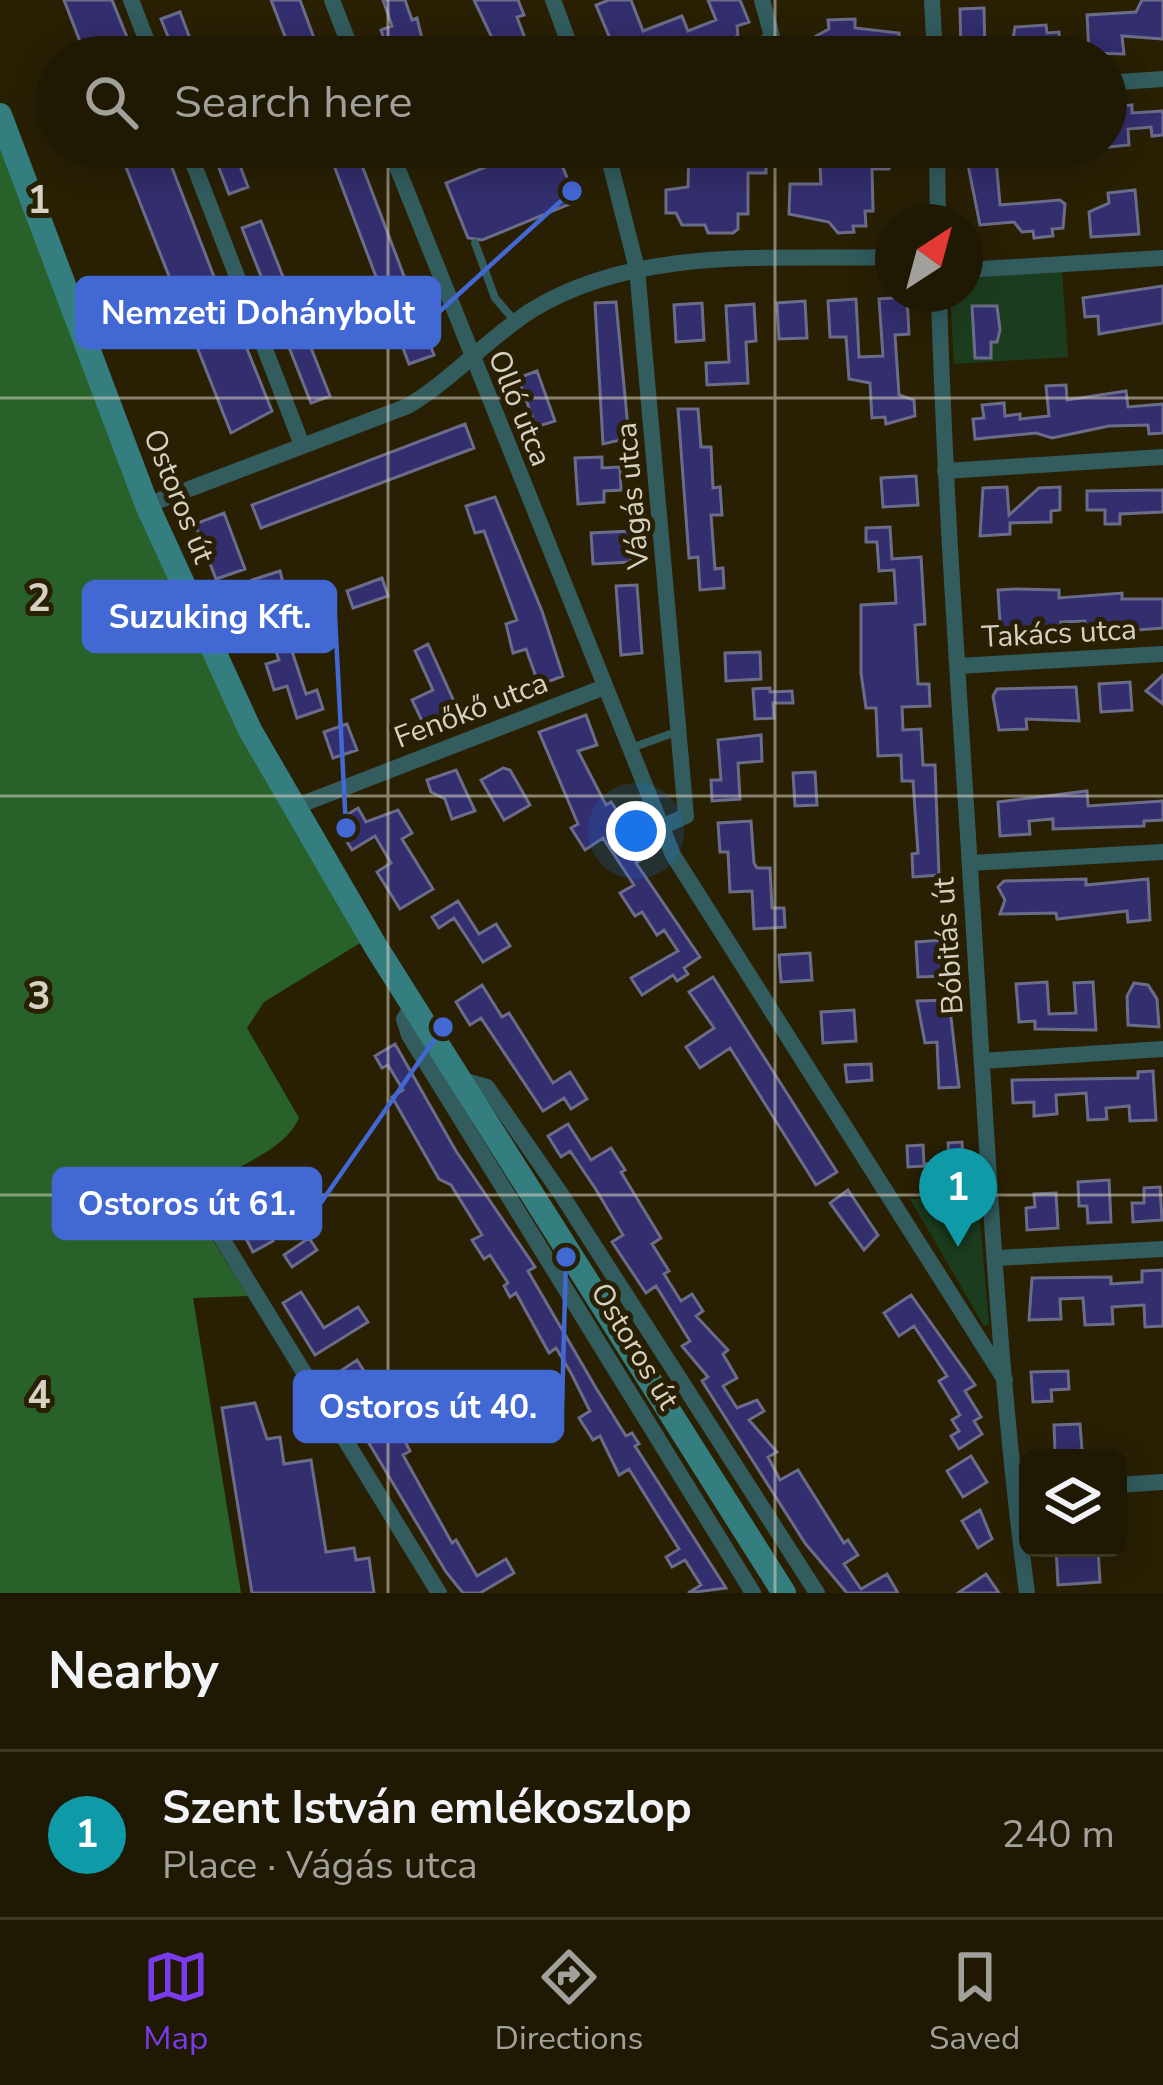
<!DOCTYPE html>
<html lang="en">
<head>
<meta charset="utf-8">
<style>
	body { margin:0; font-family:"Nunito Sans",sans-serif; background:#2c2512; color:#f1f3f6 }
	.controls { position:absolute; right:36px; bottom:36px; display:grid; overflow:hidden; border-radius:18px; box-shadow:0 6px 30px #0003 }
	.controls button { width:108px; height:108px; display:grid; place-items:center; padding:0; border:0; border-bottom:3px solid #3c3725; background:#1f1803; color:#f1f3f6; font:60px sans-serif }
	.compass { position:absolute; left:875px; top:204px; width:108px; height:108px; border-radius:50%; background:#1f1803; box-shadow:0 6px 30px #0003; rotate:36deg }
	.you { position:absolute; left:636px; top:831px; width:42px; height:42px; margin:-30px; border:9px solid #fff; border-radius:50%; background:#1a73e8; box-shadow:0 0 0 18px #1a73e833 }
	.badge { display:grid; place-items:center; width:78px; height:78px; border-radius:50%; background:#7c3aed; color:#fff; font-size:39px; font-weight:700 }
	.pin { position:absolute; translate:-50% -99px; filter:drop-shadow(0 3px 6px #0008) }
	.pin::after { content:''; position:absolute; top:63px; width:42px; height:36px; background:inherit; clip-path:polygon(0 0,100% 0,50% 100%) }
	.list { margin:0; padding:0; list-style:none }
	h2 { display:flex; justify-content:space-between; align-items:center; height:156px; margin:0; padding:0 48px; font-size:51px }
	h2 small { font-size:39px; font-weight:400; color:#a1a09a }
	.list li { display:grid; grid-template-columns:78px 1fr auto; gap:36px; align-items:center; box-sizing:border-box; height:168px; padding:0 48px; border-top:3px solid #3c3725 }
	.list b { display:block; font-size:45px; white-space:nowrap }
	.list p { margin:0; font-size:39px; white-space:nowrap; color:#a1a09a }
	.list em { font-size:39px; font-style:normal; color:#a1a09a }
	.icon { flex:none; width:66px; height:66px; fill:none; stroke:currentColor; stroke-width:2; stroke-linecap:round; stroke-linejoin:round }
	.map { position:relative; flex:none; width:1163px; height:1593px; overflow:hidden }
	.search { position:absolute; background:#1f1803; box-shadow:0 6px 30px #0003; left:36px; right:36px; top:36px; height:132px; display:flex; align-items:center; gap:30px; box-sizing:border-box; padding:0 42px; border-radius:66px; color:#a1a09a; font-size:45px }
	.sheet { height:324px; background:#1f1803 }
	nav { display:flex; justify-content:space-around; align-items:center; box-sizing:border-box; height:168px; border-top:3px solid #3c3725; background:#1f1803; font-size:33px; color:#a1a09a }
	nav a { display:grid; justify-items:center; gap:6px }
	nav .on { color:#7c3aed }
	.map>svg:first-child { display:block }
	.green { fill:#1c3d1d }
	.forest { fill:#28622a }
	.building { fill:#332e6d; stroke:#6b6c89; stroke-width:3 }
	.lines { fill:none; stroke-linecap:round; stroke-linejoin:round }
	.lane { stroke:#325c5e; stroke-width:8 }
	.street { stroke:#325c5e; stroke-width:16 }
	.secondary { stroke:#357e80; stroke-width:24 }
	.grid { fill:none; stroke:#d7d1c2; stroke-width:3; stroke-opacity:0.55 }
	.labels { text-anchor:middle; stroke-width:10; stroke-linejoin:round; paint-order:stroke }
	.street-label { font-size:30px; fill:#d7d1c2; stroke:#292004 }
	.grid-label { font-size:39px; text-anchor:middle; font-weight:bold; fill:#d7d1c2; stroke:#292004; stroke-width:10; stroke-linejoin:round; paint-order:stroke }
	.leader { fill:none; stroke:#4268d4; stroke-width:4.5 }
	.callout-dot { fill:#4268d4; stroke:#292004; stroke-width:4.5 }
	.callout { fill:#4268d4; stroke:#4268d4; stroke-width:4.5 }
	.callout-label { font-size:33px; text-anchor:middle; font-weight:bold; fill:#fff }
</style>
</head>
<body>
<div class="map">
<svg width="1163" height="1593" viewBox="0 0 1163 1593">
	<rect width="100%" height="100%" fill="#292004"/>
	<path class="green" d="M1062,270l6,87 -114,7 -4,-70h15v-18z
		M978,1198l11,126 -5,2 -74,-127z"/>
	<path class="forest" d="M0,134l142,373 223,433 -101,62 -17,26 52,90c-17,39 -81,52 -111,83l60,95 -55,2 48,295h-241z"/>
	<path class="building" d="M64,0h48l23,57h-49z
		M271,0h29l21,57h-28z
		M383,0h22l7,20 5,-2 9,37 -22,2 -3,-8 -12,4 -8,-23 11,-4z
		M474,0h44l6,15 -7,2 15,40h-39l-5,-13 6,-2z
		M609,0h22l12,31 39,-15 6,15 28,-11 -8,-20h32l9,22 -12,4 1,10 -53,21 -6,-14 -26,14h-44l-5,-13 7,-3 -15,-36z
		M1142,0h21v39l-41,-3 2,18 -35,-1 -2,-38 49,-3z
		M984,8l1,45h-24l-1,-44z
		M180,12l17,45h-21l-15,-38z
		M855,19v9l44,5 1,24h-83l-1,-21 13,-7 -1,-9z
		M1046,25l1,8 12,-1 1,18 -12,1 1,6h-32l-6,-6 4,-24z
		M1132,105v8l31,-2v24l-11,1 -1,-9 -23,2 1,16 -21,2 -2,-39z
		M118,147h46l54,140 -14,5 3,7 -25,10z
		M211,147h22l15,40 -19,7z
		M327,147h28l79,208 -25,9z
		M535,147h19l23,54 -95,39 -14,-2 -22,-55z
		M689,147h93l-3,16h-13v10h-18v41h-10v15l-5,4h-25l-3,-8h-23l-6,-12h-10v-23l22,-3z
		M819,147h81l1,13h-9l-3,9h-17l1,42h-8l1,15h-13l1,6 -16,1 -9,-11 -40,-8 1,-30h31z
		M972,147h23l5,58 60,-5 5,4 -2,24 -11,1 1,7 -19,2 -1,-7 -11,1 -8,-10 -34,3 -11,-55 -2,-19z
		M1135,190l4,44 -48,3 -2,-25 20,-9 -1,-10z
		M261,221l69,175 -19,7 -69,-175z
		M1163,286v37l-64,11 -1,-18 -13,1 -2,-19z
		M907,297l2,37 -14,1 4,60 15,5 1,16 -29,8 -1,-7 -13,1 -2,-35 -21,-4 -3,-42h-16l-2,-36 28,-2 3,58 24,-1 -4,-57z
		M805,301l2,37 -28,1 -2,-36z
		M616,302l13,136 -26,6 -8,-141z
		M702,303l2,37 -28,2 -2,-37z
		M754,304l2,37 -10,1 2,41 -41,2 -1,-22 23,-1 -3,-56z
		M972,306h25l3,24 -3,12h-6v16h-16z
		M216,319l3,6 16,-6 37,92 -41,22 -41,-104z
		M537,371l18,50 -19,6 -18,-49z
		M1066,385l1,15 59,-9 2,16 35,-3v29l-14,1 -1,-9 -39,1 -57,12 -16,-5 -61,6 -2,-20 11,-1 -2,-13 22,-2 1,13 15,-2v5l29,-3 -3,-30z
		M678,409h20l3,38h10l2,41 7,-1 2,28h-11l4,54 8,-1 1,20 -24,2 -2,-33 -9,1z
		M465,424l9,24 -213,80 -9,-23z
		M602,457v11l18,-1 1,23 -17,1v11l-26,2 -3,-46z
		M916,476l2,29 -35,2 -2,-29z
		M1007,487l2,28 30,-27 21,-1v23l-9,1v11l-41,1v11l-30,2 3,-48z
		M1163,490v22l-43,2v10h-15v-14h-18v-19z
		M495,497l47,114 21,65 -24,9 -13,-36 -13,4 -7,-29 11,-4 -33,-89 -9,2 -9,-27z
		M224,513l21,56 -29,10 -21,-55z
		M890,527l2,32 29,-2 4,67 -10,1 3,59h11l1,22 -28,1 1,23 18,-1 2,36h12l4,110 -26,2 -1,-23 6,-1 -5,-72h-11l-1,-26 -23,1 -2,-48h-10l-5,-35v-68l35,-2 -2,-33 -15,1 -2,-29h-11v-14z
		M630,531l1,31 -38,2 -2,-31z
		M280,571l17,64 -9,4 18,55 11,-4 6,19 -26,9 -10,-32 -13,4 -8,-26 13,-4 -27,-80z
		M382,578l6,18 -35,12 -6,-17z
		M637,585l5,68 -21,2 -5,-69z
		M1016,589l43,1v8l63,-5v6h41v29l-77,6 -1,-13 -24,1v9l-60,9 -3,-50z
		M428,644l29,64 -34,15 -11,-23 21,-10 -18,-39z
		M760,652l1,27 -35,2 -1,-28z
		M1163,675v29l-17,-13z
		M1130,682l2,28 -31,2 -2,-28z
		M1076,687l3,34 -53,-2 1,10 -28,1 -6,-34 4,-7z
		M770,688v4l22,-1 1,12h-20l1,15 -19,1 -2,-30z
		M586,715l11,30 -19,6 28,54 5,-3 37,53 -12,8 64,94 -16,11 4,6 -11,7 -4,-6 -31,20 -11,-17 47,-27 -14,-21 -7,5 -15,-23 -7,4 -15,-23 14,-8 -31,-47 -18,12 -14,-22 7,-4 -39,-92z
		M347,724l10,26 -24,8 -9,-26z
		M761,735l1,26 -24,2 2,36 -28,2 -1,-21h10l-3,-40z
		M503,768l7,2 20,35 -26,15 -23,-40z
		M456,770l19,41 -23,8 -7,-20 -14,-7 -4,-12z
		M815,772l2,33 -22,1 -2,-33z
		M1087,791l1,15 75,-5v19l-19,1v5l-91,3v-10l-24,2 1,13 -30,2 -2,-34z
		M358,808l8,14 32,-12 14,23 -10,6 31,50 -33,20 -23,-37 14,-9 -16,-27 -23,14 -17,-28z
		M751,821l3,42 3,5h13l2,40h12l1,19 -31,2 -2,-38 -22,1 -2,-40h-8l-2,-29z
		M1086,879v6l62,-6 2,41 -22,2 -1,-11 -70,8 -1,-6 -56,1 5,-14 -7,-13 6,-6z
		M458,901l21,33 17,-10 14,22 -27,16 -29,-44 -15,10 -7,-11z
		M944,940l2,36 -28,1 -2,-35z
		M810,953l2,27 -31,2 -2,-27z
		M713,977l124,195 -21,13 -86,-137 -30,20 -14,-21 28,-19 -25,-36z
		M1047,982l2,32 27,-1 -2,-30 19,-1 3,48 -61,-1v-8l-16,1 -3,-38z
		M1134,983l14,2 9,14 2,28 -31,-2 -1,-29z
		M482,985l20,32 7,-4 44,70 17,-11 17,27 -16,10 -7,-11 -21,13 -62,-93 -11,7 -14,-23z
		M949,1000l10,87 -20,1 -2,-46 -12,1 -8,-42z
		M854,1010l2,31 -33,2 -2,-31z
		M395,1044l61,107 79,116 -7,4 68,117 30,48 6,-3 7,11 -4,2 91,142 -38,5 13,-8 -16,-25 -13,7 -6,-10 13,-8 -27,-43 -23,-37 -10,6 -19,-39 -7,4 -14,-22 11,-7 -19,-38 -15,-25 -7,5 -33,-60 -6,4 -6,-11 4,-3 -18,-28 -6,4 -12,-19 10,-5 -31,-50 -12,-6 -47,-82 11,-7 -15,-25 -6,3 -7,-12z
		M871,1064l1,16 -25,2 -2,-17z
		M1153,1071l3,49 -26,1 -1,-15 -23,2 1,11 -19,1 -2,-27 -30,2 1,19 -23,2v-14l-21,1 -1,-23 126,-2v-6z
		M568,1124l23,36 20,-12 14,22 -4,2 40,66 -9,6 17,27 -5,3 17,27 11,-7 11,17 -7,5 32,34 -5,4 14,24 -14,8 14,22 20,-8 7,11 -15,9 28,32 -9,5 12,23 18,-10 46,73 4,-3 10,15 -14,9 17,25 26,-15 11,19h-51l-42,-50 -103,-162 6,-4 -26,-31 8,-5 -34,-55 -10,7 -34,-51 11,-7 -28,-47 -25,-37 -9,6 -13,-21z
		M962,1142l2,34 -38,6 -1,-18 24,-1 -1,-20z
		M923,1145l1,21 -16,1 -1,-21z
		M266,1174l12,21 -24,14 19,32 -20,11 -28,-54z
		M1109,1180l2,42 -23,1 -1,-17h-8l-1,-24z
		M1160,1187l2,33 -29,2 -1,-19h12v-15z
		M848,1190l30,45 -14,15 -34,-47z
		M1056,1193l2,35 -31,2 -1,-22 9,-1 -1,-13z
		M309,1238l8,12 -25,17 -8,-12z
		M1163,1270v56l-18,1 -1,-22 -32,2 1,17 -28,1 -2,-27 -23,1 1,20 -32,1 3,-42 79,-1v7l31,-2v-11z
		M301,1292l23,36 34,-21 10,15 -53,33 -32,-52z
		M911,1295l64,90 -10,6 16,26 -7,4 8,13 -23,15 -8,-13 8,-5 -7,-11 8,-5 -21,-34 8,-5 -33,-50 -15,10 -15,-23z
		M357,1360l14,22 -12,7 27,48 15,-3 9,17 -7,4 49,88 4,-3 21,36 29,-17 8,14 -34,20h-17l-17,-21 -116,-194z
		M1068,1371l1,18 -18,1 1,11 -19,1 -2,-30z
		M255,1403l12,36 13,-2 4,27 27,-4 15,92 28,-4 2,12 13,-2 5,35h-122l-30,-185z
		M1080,1424l2,26 -27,2 -1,-27z
		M971,1456l16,26 -24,15 -16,-26z
		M980,1510l12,29 -14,9 -16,-27z
		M1056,1548h42l2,34 -42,3z
		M986,1574l13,19h-41z"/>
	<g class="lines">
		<path class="lane" d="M475,243l20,55 19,22
			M634,747l42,-15"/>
		<path class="street" d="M131,0l22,57
			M332,0l22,57
			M553,0l21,57
			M932,0l3,57
			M751,57l21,-21 -10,-36
			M1106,83l57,-4
			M187,147l115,298
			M389,147l284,708 332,525
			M606,147l31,122 49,547 -25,11
			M937,147l1,75
			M965,270l198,-12
			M939,294c6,219 23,436 36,655 13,214 24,431 52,644
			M945,471l218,-14
			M147,505l261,-99c45,-27 80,-68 124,-96 106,-65 242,-50 361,-53
			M958,666l205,-12
			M292,808l310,-120
			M970,863l193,-11
			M413,1005l-9,14 5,16 344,558
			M982,1061l181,-12
			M462,1080l25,7 74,107 256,399
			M197,1198l242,395
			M996,1258l167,-9
			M1118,1485l45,-3"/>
		<path class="secondary" d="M0,115l147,390 103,225 126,217 408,646"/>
	</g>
	<path class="grid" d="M388,0v57M775,0v57M388,147v1446M775,147v1446M0,398h1163M0,796h1163M0,1195h1163"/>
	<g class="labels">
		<g class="street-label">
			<text transform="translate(520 408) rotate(68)" y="10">Olló utca</text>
			<text transform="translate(179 496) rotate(68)" y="10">Ostoros út</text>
			<text transform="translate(632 496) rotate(-95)" y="10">Vágás utca</text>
			<text transform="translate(1059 633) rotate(-3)" y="10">Takács utca</text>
			<text transform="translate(471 710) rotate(-21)" y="10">Fenőkő utca</text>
			<text transform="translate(948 946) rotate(-94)" y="10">Bóbitás út</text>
			<text transform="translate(635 1346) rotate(59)" y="10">Ostoros út</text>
		</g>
	</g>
	<g class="grid-label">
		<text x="39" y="213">1</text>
		<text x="39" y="611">2</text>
		<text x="39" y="1009">3</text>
		<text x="39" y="1408">4</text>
	</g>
	<path class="leader" d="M572 191L439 312M346 828L335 617M443 1027L320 1204M566 1257L562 1407"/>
	<g class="callout-dot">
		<circle cx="572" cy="191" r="12"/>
		<circle cx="346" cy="828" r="12"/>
		<circle cx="443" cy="1027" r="12"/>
		<circle cx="566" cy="1257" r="12"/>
	</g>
	<g class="callout">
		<rect x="77" y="278" width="362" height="69" rx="12"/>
		<rect x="84" y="582" width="251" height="69" rx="12"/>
		<rect x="54" y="1169" width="266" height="69" rx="12"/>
		<rect x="295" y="1372" width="267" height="69" rx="12"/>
	</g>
	<g class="callout-label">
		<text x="258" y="324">Nemzeti Dohánybolt</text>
		<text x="210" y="628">Suzuking Kft.</text>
		<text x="187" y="1215">Ostoros út 61.</text>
		<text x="428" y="1418">Ostoros út 40.</text>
	</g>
</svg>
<div class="controls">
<button><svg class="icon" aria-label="layers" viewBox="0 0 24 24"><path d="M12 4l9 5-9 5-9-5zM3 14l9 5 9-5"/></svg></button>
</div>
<svg class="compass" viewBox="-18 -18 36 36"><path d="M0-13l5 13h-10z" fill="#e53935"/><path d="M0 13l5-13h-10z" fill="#a1a09a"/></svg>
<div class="you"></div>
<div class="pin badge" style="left:958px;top:1247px;background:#0f9aa8">1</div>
<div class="search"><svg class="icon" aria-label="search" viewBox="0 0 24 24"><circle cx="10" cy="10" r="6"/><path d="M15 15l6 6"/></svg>Search here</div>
</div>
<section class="sheet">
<h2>Nearby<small></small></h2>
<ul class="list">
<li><span class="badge" style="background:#0f9aa8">1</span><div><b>Szent István emlékoszlop</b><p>Place · Vágás utca</p></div><em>240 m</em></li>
</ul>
</section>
<nav>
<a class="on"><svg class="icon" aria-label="map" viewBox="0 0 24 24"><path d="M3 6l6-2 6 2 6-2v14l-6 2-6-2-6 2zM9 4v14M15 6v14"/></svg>Map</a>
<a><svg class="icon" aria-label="directions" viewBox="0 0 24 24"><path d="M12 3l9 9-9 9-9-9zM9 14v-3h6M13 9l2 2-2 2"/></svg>Directions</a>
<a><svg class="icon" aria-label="saved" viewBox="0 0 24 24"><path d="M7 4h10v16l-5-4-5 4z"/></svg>Saved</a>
</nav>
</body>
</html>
